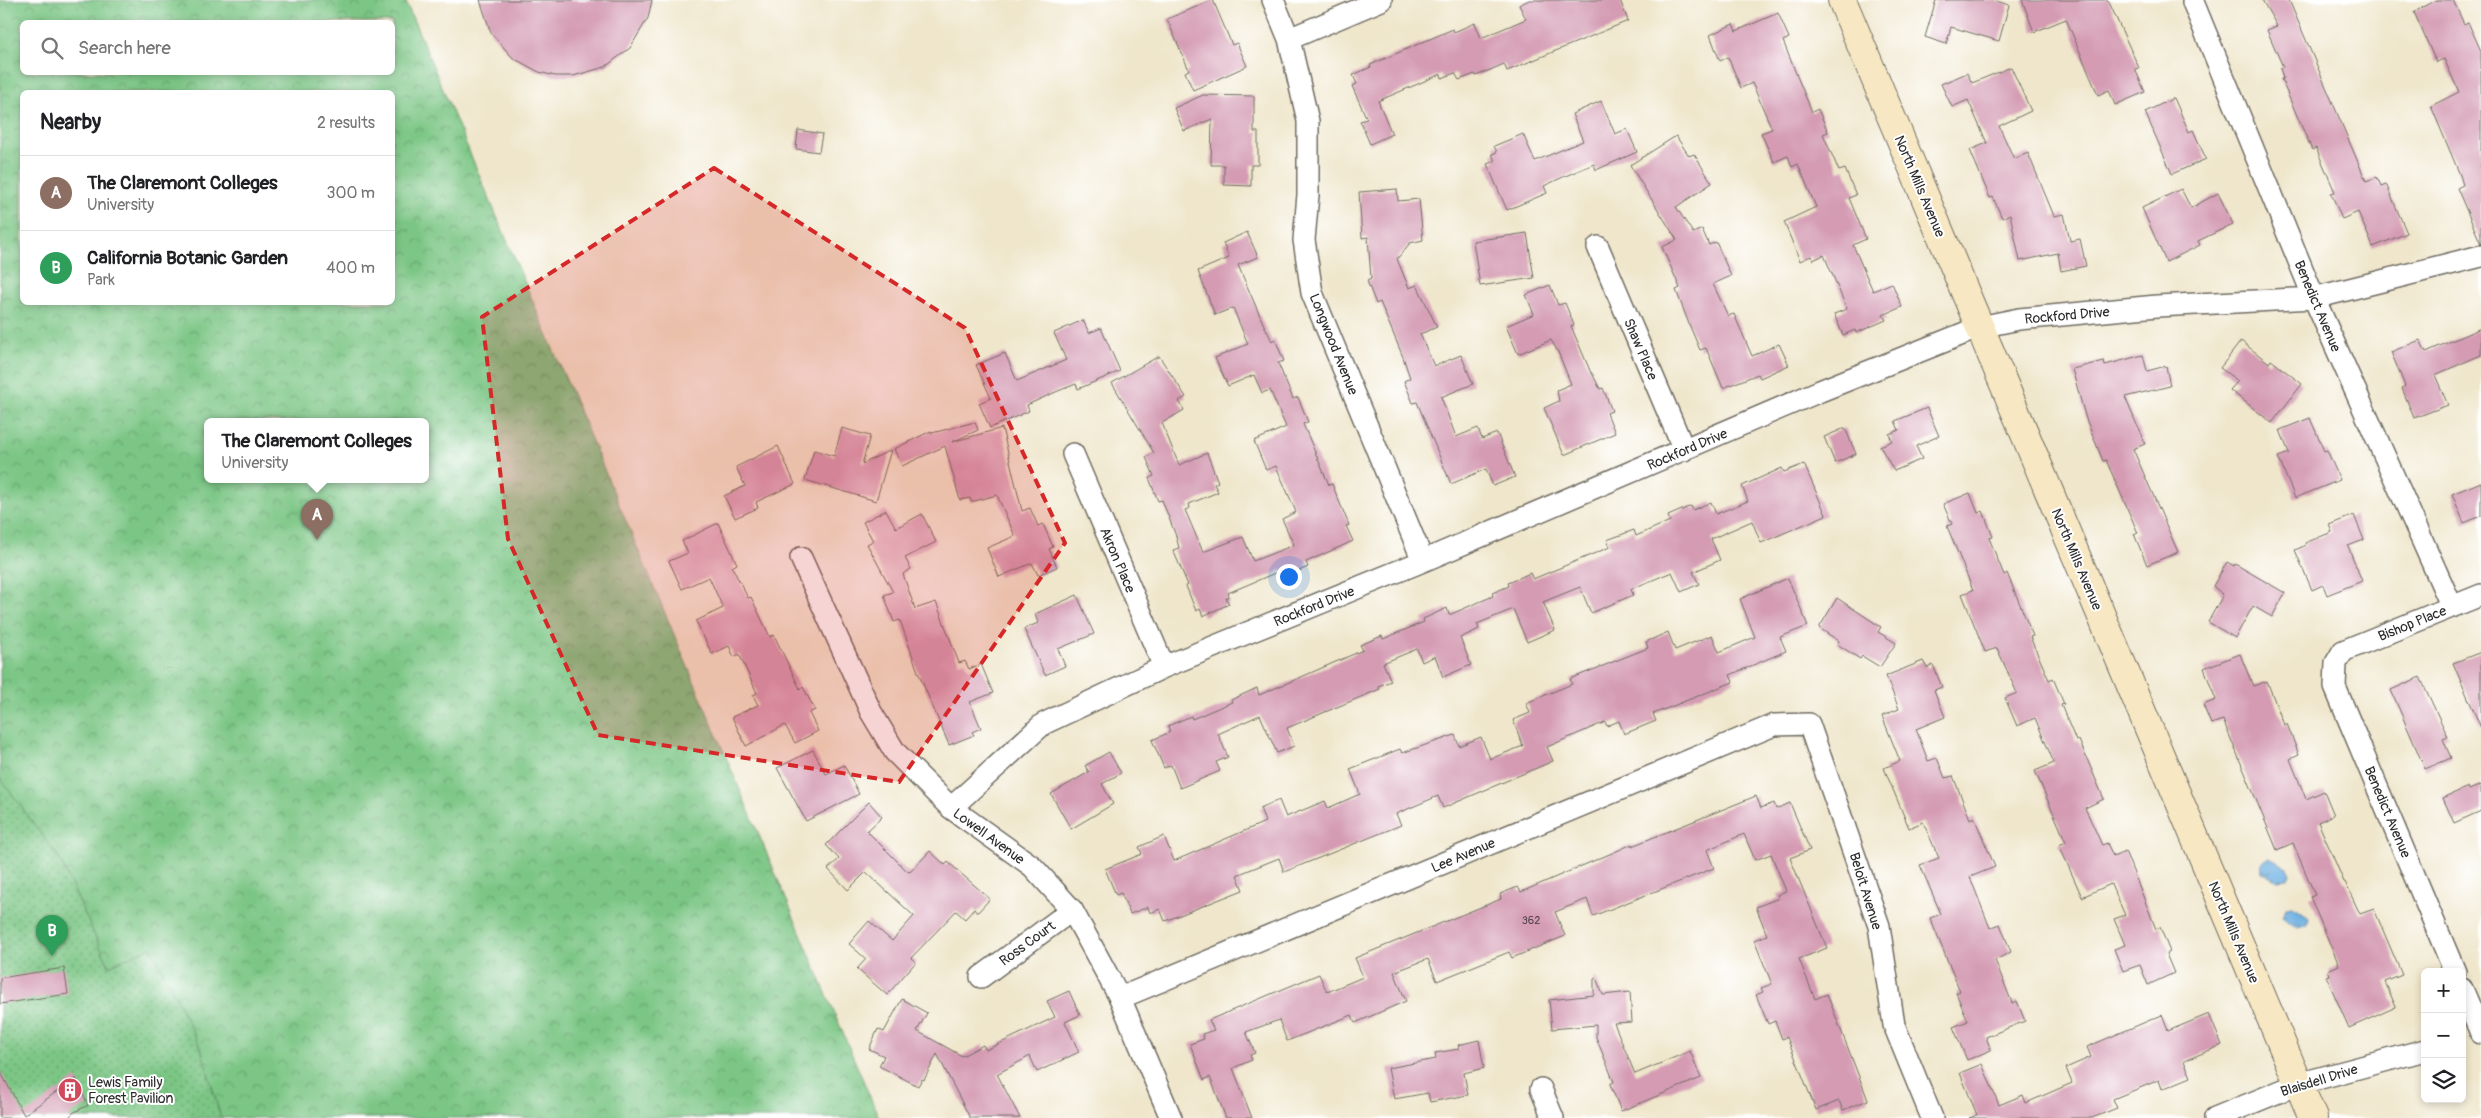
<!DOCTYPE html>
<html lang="en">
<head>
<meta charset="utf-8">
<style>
	body { margin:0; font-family:Pangolin,sans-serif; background:#f2f2f2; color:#202124 }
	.controls { position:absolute; right:15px; bottom:15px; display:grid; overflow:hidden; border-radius:8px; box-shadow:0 2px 8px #0003 }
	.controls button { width:45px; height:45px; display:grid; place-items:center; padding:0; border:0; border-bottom:1px solid #e0e0e0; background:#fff; color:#202124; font:25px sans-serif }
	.you { position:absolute; left:1288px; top:576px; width:18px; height:18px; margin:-12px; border:4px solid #fff; border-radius:50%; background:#1a73e8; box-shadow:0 0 0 8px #1a73e833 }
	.badge { display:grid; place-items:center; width:32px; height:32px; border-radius:50%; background:#db2777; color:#fff; font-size:16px; font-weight:700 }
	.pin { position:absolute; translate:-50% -41px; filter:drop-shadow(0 1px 2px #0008) }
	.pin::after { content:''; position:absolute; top:26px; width:18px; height:15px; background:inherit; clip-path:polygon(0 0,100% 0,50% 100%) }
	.popup { position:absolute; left:204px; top:418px; width:225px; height:65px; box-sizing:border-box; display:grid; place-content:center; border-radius:8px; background:#fff; filter:drop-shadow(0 1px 4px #0005); font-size:16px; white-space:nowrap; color:#757577 }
	.popup b { font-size:19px; color:#202124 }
	.popup::after { content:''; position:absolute; left:50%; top:100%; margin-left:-10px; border:10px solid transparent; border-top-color:#fff }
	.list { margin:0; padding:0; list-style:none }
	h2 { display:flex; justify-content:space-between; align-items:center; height:65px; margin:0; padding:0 20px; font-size:21px }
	h2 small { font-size:16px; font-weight:400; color:#757577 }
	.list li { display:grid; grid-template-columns:32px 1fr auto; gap:15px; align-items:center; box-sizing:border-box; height:75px; padding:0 20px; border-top:1px solid #e0e0e0 }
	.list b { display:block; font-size:19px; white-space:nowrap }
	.list p { margin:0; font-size:16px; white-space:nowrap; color:#757577 }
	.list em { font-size:16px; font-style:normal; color:#757577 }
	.icon { flex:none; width:28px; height:28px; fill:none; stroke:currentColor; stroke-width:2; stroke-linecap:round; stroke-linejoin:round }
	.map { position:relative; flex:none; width:2481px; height:1118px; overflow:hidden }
	.search { position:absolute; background:#fff; box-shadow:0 2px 8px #0003; left:20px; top:20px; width:375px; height:55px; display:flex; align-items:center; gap:12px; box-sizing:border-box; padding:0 18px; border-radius:8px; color:#757577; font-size:19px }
	.panel { position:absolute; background:#fff; box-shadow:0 2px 8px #0003; left:20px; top:90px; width:375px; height:215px; border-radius:8px }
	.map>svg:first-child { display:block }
	.grass { fill:url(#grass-dots); stroke:#537858 }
	.park { fill:url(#park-crowns); stroke:#537858; fill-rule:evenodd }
	.water { fill:url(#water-ripples); stroke:#4c6d86 }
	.building { fill:#d49bb3 }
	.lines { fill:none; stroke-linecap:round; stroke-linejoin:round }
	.street-casing { stroke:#706c63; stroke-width:24 }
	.secondary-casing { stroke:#706c63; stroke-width:30 }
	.street { stroke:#fff; stroke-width:21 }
	.secondary { stroke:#f7e8c3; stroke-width:28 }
	.marked { fill:#d62828; fill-opacity:0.2; stroke:#d62828; stroke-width:4; stroke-dasharray:10 6; stroke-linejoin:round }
	.labels { text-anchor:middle; stroke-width:4; stroke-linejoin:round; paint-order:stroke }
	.number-label { font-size:11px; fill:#55474d }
	.street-label { font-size:14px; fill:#2b2b2b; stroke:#fff }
	.poi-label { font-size:14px; fill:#2b2b2b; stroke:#fff; text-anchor:start }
</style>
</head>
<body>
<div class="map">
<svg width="2481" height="1118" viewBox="0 0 2481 1118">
	<defs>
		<pattern id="grass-dots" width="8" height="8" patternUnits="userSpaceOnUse" patternTransform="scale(1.25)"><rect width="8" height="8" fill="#7bc685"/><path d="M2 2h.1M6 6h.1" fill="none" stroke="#65a16d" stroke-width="1.8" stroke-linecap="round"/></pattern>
		<pattern id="park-crowns" width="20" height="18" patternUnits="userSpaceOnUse" patternTransform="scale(1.25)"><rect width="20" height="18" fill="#7bc685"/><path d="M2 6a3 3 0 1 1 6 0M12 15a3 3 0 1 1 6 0" fill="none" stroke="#65a16d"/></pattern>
		<pattern id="water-ripples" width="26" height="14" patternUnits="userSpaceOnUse" patternTransform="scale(1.25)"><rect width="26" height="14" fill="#6cafe1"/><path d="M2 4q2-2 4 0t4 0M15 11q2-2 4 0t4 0" fill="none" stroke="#598fb7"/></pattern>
	</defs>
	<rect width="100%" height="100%" fill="#fff"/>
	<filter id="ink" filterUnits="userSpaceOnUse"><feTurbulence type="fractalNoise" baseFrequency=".02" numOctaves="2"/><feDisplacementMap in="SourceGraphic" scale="10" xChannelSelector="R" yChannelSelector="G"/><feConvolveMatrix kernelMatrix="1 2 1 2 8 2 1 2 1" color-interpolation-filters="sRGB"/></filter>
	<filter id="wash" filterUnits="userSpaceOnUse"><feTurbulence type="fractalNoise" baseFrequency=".0096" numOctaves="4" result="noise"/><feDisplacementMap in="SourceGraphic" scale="20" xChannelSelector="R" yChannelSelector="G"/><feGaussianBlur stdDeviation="1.12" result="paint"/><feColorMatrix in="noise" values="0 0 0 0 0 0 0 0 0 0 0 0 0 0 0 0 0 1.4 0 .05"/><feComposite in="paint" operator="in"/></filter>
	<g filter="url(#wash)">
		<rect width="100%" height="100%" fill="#efe6cb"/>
		<path class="grass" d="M0,778l59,80 50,108 42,-19 50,101 20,70h-221z"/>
		<path class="park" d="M0,0h405l474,1118h-658l-20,-70 -50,-101 -42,19 -50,-108 -59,-80zM22,22h370v50h-370zM22,92h370v210h-370zM208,421h218v58h-218z"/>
		<path class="water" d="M2269,858l18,9 3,6 -2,6 -10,1 -16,-8 -1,-9z
			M2293,906l16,12 -2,8 -10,2 -14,-11 3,-10z"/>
		<g id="blocks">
			<path class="building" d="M480,0h172l-4,18 -18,30 -25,19 -32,9h-18l-16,-4 -26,-14 -22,-25z
				M1213,0l19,45 5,-2 10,23 -54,24 -8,-18 4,-2 -22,-51z
				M1529,0h91l8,21 -121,50 -3,-7 -28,12 -1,-2 -16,6 -4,-7 -13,5 -1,-4 -63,27 14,33 -22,10 -10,-23 7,-2 -15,-33 5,-2 -4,-9 18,-8 -1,-2 83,-36 1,3 21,-9 6,15 45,-19 -7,-14z
				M1936,0h57l16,5 -10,36 -48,-14 -5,17 -21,-7z
				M2022,0h86l31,68 -4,1 10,23 -30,13 -6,-15 -11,5 -32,-76 -32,13z
				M2262,0h27l77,181 11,-4 4,9 5,-2 21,49 -34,14 -15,-35 -16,7 -11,-26 4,-1 -19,-44 -4,2 -31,-71 2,-1 -3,-10 3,-1 -16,-37 10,-4z
				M2437,0h16l11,24 4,-2 13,29v193l-24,-56 6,-3 -3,-10 -29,-69 28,-14 -15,-33 -8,3 -22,-50z
				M1778,13l11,25 -6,3 16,40 13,31 6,-3 10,23 -5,2 16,37 6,-2 11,26 -7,3 17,41 -13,6 20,46 19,-8 10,24 -19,8 3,5 -30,13 -1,-3 -12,5 -9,-21 13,-5 -23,-54 -11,5 -2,-4 -11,5 -16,-39 32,-15 -18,-43 -6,3 -4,-11 -14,6 -13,-29 11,-4 -20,-46 -11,5 -13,-31 -8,4 -10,-26 23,-11 3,7z
				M2011,67l20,44 -32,15 15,33 14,-6 26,63 10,-2 6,27 10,-2 6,27 -25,5 -3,-18 -38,8 -10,-47 -8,4 -9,-21 -3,1 -20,-48 17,-7 -19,-43 -16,7 -11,-23 26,-11 5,10z
				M1203,95l51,1v36h4v33h-7v21l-27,-1v-20h-13l1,-46 -28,12 -10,-23z
				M2174,98l15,34 4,-2 13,29 -34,15 -27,-62z
				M1601,101l14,33 12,-5 10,23 -41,18 -2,-6 -31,13 -19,9 3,7 -40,17 -20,-46 8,-3 -3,-7 5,-2 -3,-6 29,-12 12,27 48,-20 -11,-27z
				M798,130l24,4 -3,18 -23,-3z
				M1676,136l13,20 5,-2 18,29 -36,24 17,26 9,-4 7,16 7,-3 15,34 -18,8 15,32 6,-2 18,42 27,-12 10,21 -29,13 -2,-4 -35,14 -17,-40 -6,2 -11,-26 -13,-34 4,-2 -18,-41 15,-7 -47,-75z
				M1397,189l1,12 21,-2 4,41 -13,3 -13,16 12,29 8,-3 20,42 -17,7 14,32 27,-11 12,29 -32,13 15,40 22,-9 4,11 15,-6 18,44 -22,9 -7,-17 -35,15 -34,-82 -4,1 -9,-22 6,-3 -7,-21 -23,-55 -4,2 -9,-23 4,-2 -3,-42 -6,1 -3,-46z
				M2181,189l10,19 27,-15 15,31 -35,17 2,4 -34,17 -24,-54z
				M1247,232l11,25 -20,8 25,58 9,18 3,-2 9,22 -6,2 15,36 5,-2 10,25 -5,2 26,61 3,-1 17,41 -3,1 7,15 -47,21 2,5 -23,10 -3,-7 -54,23 1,4 -3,1 3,6 -26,12 -3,-7 -4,2 -10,-25 2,-1 -15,-35 6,-2 -3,-12 -14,-36 -4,1 -9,-23 5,-2 -8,-19 8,-4 -42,-70 47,-27 27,41 -7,4 5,9 -22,13 17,42 28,-12 11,29 -4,2 4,8 -29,12 1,4 -5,2 18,42 40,-15 10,24 41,-16 -12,-26 14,-7 -20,-46 -10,4 -12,-29 32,-14 -16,-37 -8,3 -8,-18 -26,11 -13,-28 33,-14 -15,-36 -18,7 -17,-44 31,-13 -6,-15z
				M1527,233l7,45 -54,8 -7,-45z
				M1550,285l8,20 7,-2 9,22 -3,1 20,47h1l8,16 3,-1 9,23 -5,2 8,20 -51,22 -20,-47 15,-7 -2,-11 14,-6 -13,-32 -7,-12 -33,14 -12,-28 28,-12 -8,-19z
				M1083,320l6,13 12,-5 19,43 -42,18 -2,-5 -18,7 -31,14 2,6 -39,17 -11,-25 12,-5 -15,-33 29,-12 12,28 49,-21 -12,-27z
				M2481,328v27l-46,20 13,30 -34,13 -12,-30 3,-2 -14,-34 29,-12 6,12z
				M2241,341l28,22 2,-3 31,24 -30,39 -42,-33 8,-9 -18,-13z
				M2143,355l4,16 19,-5 4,20 -45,11 20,47 -12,5 45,103 -31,13 -13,-31 4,-1 -32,-73 -3,1 -17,-42 -14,-50 32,-8 1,4z
				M1927,408l12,28 -23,10 6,13 -28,12 -14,-25 12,-5 -3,-7 10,-4 -4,-9z
				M2310,418l14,33 3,-1 13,30 -45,18 -17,-41 11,-4 -9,-23z
				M975,422l3,8 -26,12 50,-14 20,83 8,-3 8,18 5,-2 10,23 -4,2 8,18 -19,8 -6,-12 -33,14 -12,-29 28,-12 -18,-41 -26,7 -1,-4 -10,2 -15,-54 -43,20 -8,-17 37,-18 1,2z
				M842,428l28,8 -8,28 29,-14 -15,51 -71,-21 9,-30 20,6z
				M1845,428l11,26 -21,9 -11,-26z
				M778,446l17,38 -39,18 2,6 -23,10 -11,-22 21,-10 -9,-19z
				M1804,464l22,51 -65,28 -9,-22 -41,18 9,21 -27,12 6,12 -18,8 -9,-20 -41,17 2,6 -42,18 -11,-26 -37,15 12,28 -28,12 -14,-33 -36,15 2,5 -19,9 11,27 -28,12 -8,-21 -13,6 -5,-13 -34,14 8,18 -13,5 2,3 -93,39 7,18 -17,7 -17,-38 -42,19 10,23 -12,5 4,9 -40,17 -9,-23 -7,3 -12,-28 18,-8 -2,-6 23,-10 1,3 40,-17 -1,-2 26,-12 2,7 40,-17 64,-28 -3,-5 22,-9 1,3 41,-17 -1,-3 24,-11 2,7 44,-19 -1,-3 17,-7 -1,-3 22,-10 3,6 77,-32 -3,-7 27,-10 2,6 34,-15 -2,-5 23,-10 2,4 18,-8 5,12 32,-13 -6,-15 40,-18 2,4z
				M2481,482v34l-17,7 -12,-29z
				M1970,493l8,20 5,-2 10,26 -4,1 15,37 3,-2 26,63 -3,1 19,43 4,-2 11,26 -3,1 15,36 3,-1 25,59 -19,9 17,37 5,-2 6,13 12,-5 31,78 4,-2 10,25 -4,2 8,19 -26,12 -8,-20 -17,6 -9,-22 11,-4 -11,-26 11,-4 -14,-31 -29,13 -23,-52 7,-3 -31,-71 19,-8 -19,-45 -18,8 -12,-28 12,-5 -20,-45 -12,4 -23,-58 11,-4 -26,-64 5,-2 -9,-20z
				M886,510l10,18 26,-14 14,28 -31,16 6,11 -8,5 12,35 21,-7 23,61 6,-2 4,8 12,-5 12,29 -23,9 11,26 -9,4 2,3 -25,10 -31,-73 -18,-52 -6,2 -10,-27 9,-3 -26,-48 6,-3 -10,-19z
				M2354,515l10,25 -16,6 14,35 -35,14 -4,-10 -11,5 -17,-40 11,-5 -1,-2 27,-11 -3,-7z
				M718,523l19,41 -5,3 16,31 3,-1 19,40 4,-2 26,54 3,-2 12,23 -6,3 9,18 -23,12 -10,-18 -39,21 -14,-29 26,-12 -5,-10 4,-2 -18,-39 -5,3 -5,-11 -17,8 -16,-33 27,-13 -14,-31 -27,12 -13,-28 19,-8 -6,-12z
				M2227,562l7,4 1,-2 50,29 -13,24 -19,-11 -18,32 -27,-16 15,-27 -10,-9z
				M1788,578l20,48 -28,11 6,14 -56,24 3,7 -80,32 3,7 -32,13 -5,-13 -12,5 -2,-4 -58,25 6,14 -110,47 -5,-12 -42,18 5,11 -117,47 -5,-14 -42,17 6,15 -78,31 -5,-12 -10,4 -2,-6 -18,7 -9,-21 -5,2 -11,-26 37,-15 -3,-7 25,-11 10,25 91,-39 -5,-14 19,-8 7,17 39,-16 3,7 32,-14 -10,-25 50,-20 2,4 53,-18 4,11 22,-9 9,22 33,-13 -10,-26 17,-7 -4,-10 46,-19 -2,-5 78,-31 -2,-6 22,-10 7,18 37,-15 7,17 36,-15 -15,-38z
				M1077,595l17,39 -36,15 7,17 -20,9 -21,-46 14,-6 -3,-9z
				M1837,598l44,29 -3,5 18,11 -16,24 -18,-11 -2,3 -23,-15 2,-3 -20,-13z
				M2481,652v76l-28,-65z
				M2240,654l13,32 14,-5 17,44 3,-1 12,31 -9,4 16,40 18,-8 10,24 -16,7 26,60h1l15,32 14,-5 28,66 -17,7 11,25 -47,21 -23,-52 4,-1 -2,-5 11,-5 -29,-68 5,-2 -22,-52 -16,7 -54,-130 -12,4 -8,-19 13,-5 -12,-32z
				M1923,661l4,7 6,-3 9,22 -8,3 11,27 -29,12 12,32 9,-3 8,20 8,-2 17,43 4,-2 21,50 -25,10 20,51 10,-4 11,28 -16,8 17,43 5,-2 8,20 -39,16 5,13 -24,10 -14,-33 15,-6 -12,-28 4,-2 -30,-73 11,-4 -21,-49 19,-7 -16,-36 -14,6 -25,-60 16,-7 -18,-45 17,-7 -13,-33z
				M2420,677l28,60 -5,2 8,19 -26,11 -34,-79z
				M813,750l13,24 18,-9 15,29 -53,27 -29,-53z
				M1109,752l12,21 -19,11 11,20 -42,25 -20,-35 38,-22 -4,-6z
				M2481,785v26l-27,12 -11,-25 25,-11 1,3z
				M1756,796l5,12 13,-5 2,6 14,-6 20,47 -20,8 37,90 -28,11 16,40 12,-5 41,106 -25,10 -4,-9 -23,9 -29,-73 -5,2 -7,-18 -7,3 -12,-29 7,-3 -2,-4 11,-4 -18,-44 13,-5 -11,-28 23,-9 -2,-3 9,-4 -15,-37 -16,6 -11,-26 -37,16 7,18 -121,48 -6,-17 -32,13 10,24 -53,22 -3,-6 -72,29 -9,-22 -34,13 12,29 -51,22 -3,-8 -65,26 -8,-21 -33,12 9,21 -5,2 2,5 -19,8 19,50h-26l-16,-41 -6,3 -14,-36 14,-5 -2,-5 12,-4 -5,-10 110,-46 8,18 36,-15 -8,-19 146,-59 -1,-5 18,-7 3,5 98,-42 13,-6v2z
				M869,802l13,15 -15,14 40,40 3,1 20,-21 15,14 3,-3 42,37 -13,14 -3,-4 -9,10 -9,-8 -45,47 5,4 -29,33 -30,-26 9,-10 -17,-15 20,-23 23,20 22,-25 -48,-44 -18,18 -20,-21 11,-10 -13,-14z
				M64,968l4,26 -68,10v-26z
				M1596,978l7,17 27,-3 2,30 -18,1 21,51 55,-23 11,27 -80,33 -11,-27 4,-2 -18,-45v-12l-44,4 -3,-29 45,-5v-16z
				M1069,991l11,24 -15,7 14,30 -42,20 -7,-16 -33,18 23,44h-50l-33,-64 -13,26 -2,-1 -4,7 -39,-20 5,-10 -15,-7 9,-20 6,3 18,-33 25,14 -10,18 45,25 21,-11 3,5 69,-33 -8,-16z
				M2209,1014l13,31 -38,16 7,16 -29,12 -3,-9 -46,19 4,9 -25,10h-123l8,-3 -17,-42 22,-9 17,41 24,-10 3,8 46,-20 -6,-15 25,-11 -4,-10 75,-32 6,16z
				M1479,1040l5,28 -20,5 4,22 -38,7 -2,-9 -34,6 -6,-31 48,-9 -1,-6 24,-4 -1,-4z
				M0,1071l24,44 52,-37 12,27 -15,8 -5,5h-68z"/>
		</g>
	</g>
	<g filter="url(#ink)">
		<use href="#blocks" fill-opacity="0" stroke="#706c63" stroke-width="1"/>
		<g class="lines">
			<defs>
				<path id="street" d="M1273,0l16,39 19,82v74l-4,45 8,53 111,268
					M2193,2l121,296 138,309
					M1289,39l92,-39
					M1598,247l86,203
					M1073,454l91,213
					M801,558l70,154 24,40 56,56 81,58 40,44 48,88 51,120
					M951,808l92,-84 121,-57 259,-106 397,-170 160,-64 39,-8 138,-13 157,-8 167,-42
					M2455,972l-120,-285 1,-24 7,-12 138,-56
					M981,977l91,-67
					M2462,989l19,44
					M1120,998l654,-273 35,-1 70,202 15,99 38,93
					M1541,1089l12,29
					M2215,1118l83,-34 127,-34"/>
				<path id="secondary" d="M1842,0l471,1118"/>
			</defs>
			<use href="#street" class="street-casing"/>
			<use href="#secondary" class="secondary-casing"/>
			<use href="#street" class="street"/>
			<use href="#secondary" class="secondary"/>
		</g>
	</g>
	<path class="marked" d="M714,168l251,160 100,215 -166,239 -301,-47 -90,-196 -26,-222z"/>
	<defs>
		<symbol id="building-disc" viewBox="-11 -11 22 22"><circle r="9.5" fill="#d1495b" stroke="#fff"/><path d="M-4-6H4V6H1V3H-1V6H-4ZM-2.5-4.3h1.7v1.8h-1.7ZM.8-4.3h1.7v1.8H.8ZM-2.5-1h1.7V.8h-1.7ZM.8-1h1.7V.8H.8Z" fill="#fff"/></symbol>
	</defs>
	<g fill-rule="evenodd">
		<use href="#building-disc" x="56" y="1076" width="28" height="28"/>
	</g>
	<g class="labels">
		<g class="number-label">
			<text x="1531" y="924">362</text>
		</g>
		<g class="street-label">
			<text transform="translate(1920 186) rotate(67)" y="5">North Mills Avenue</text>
			<text transform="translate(2318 306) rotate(67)" y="5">Benedict Avenue</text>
			<text transform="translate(2067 315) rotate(-5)" y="5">Rockford Drive</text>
			<text transform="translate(1334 344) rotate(68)" y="5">Longwood Avenue</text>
			<text transform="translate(1641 349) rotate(67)" y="5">Shaw Place</text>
			<text transform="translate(1687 449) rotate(-23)" y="5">Rockford Drive</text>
			<text transform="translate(2077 559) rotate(67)" y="5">North Mills Avenue</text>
			<text transform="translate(1118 560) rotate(67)" y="5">Akron Place</text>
			<text transform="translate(1314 606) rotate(-22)" y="5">Rockford Drive</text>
			<text transform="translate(2412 623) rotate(-22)" y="5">Bishop Place</text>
			<text transform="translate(2388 812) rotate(67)" y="5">Benedict Avenue</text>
			<text transform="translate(989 836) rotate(36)" y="5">Lowell Avenue</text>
			<text transform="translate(1463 855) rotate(-23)" y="5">Lee Avenue</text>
			<text transform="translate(1866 891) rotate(73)" y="5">Beloit Avenue</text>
			<text transform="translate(2234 932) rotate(67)" y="5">North Mills Avenue</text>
			<text transform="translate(1027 943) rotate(-36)" y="5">Ross Court</text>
			<text transform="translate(2319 1080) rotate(-17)" y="5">Blaisdell Drive</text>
		</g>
		<g class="poi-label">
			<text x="88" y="1087">Lewis Family<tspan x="88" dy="16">Forest Pavilion</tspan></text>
		</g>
	</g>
</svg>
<div class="controls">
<button>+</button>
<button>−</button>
<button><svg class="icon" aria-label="layers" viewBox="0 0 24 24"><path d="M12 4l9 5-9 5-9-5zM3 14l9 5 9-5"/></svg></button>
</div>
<div class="you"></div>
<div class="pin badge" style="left:317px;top:540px;background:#8d6e63">A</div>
<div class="popup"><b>The Claremont Colleges</b>University</div>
<div class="pin badge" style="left:52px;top:956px;background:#2e9e5b">B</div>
<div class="search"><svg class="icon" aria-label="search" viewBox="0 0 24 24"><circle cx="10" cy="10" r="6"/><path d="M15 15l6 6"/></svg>Search here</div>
<section class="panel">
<h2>Nearby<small>2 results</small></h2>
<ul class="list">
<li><span class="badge" style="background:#8d6e63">A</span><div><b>The Claremont Colleges</b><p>University</p></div><em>300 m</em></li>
<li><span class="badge" style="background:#2e9e5b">B</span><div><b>California Botanic Garden</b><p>Park</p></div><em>400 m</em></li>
</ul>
</section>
</div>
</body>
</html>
